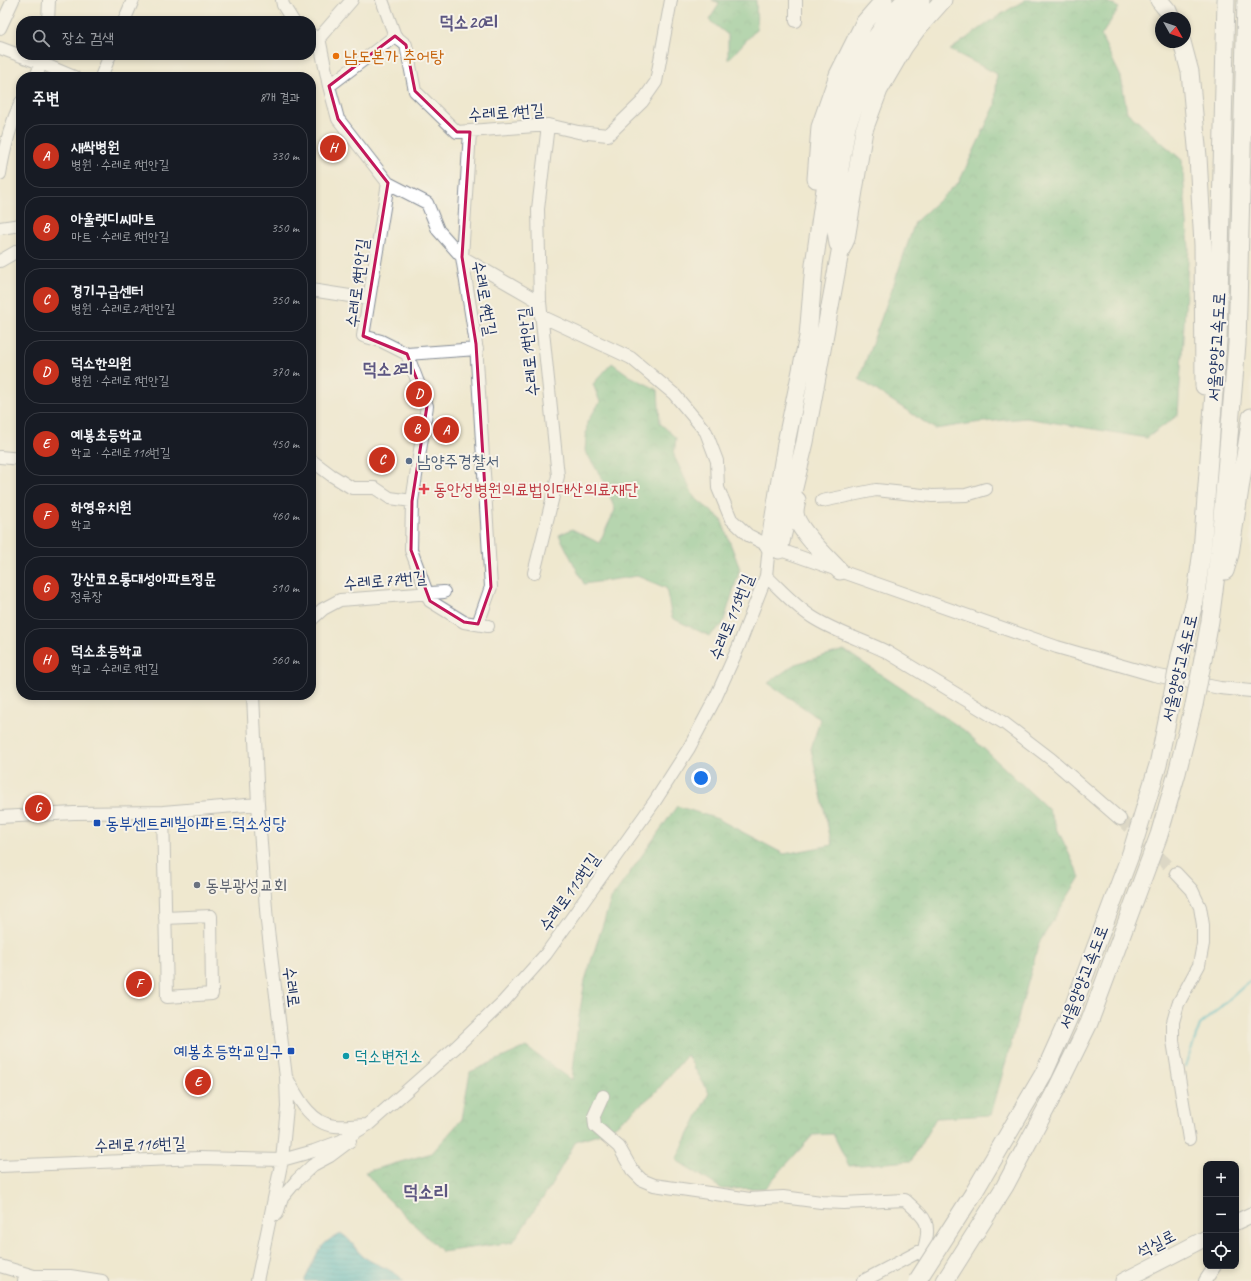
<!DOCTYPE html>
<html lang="ko">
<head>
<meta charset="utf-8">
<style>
	body { margin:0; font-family:Caveat,"Poor Story",sans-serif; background:#20242c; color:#f1f3f6 }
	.controls { position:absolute; right:12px; bottom:12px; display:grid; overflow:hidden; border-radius:8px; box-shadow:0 2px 6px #0003 }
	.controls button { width:36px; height:36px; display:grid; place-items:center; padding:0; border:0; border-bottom:1px solid #363941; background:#171b24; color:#f1f3f6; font:20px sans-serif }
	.compass { position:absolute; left:1155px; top:12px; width:36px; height:36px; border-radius:50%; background:#171b24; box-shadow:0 2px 6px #0003; rotate:130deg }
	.you { position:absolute; left:701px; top:778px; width:14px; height:14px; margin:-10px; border:3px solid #fff; border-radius:50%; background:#1a73e8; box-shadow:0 0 0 6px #1a73e833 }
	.badge { display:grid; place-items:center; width:26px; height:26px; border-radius:50%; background:#c8321e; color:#fff; font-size:13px; font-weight:700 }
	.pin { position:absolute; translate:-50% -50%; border:2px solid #fff; box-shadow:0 1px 4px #0006 }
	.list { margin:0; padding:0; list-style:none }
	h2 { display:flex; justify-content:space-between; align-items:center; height:52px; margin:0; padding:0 16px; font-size:17px }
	h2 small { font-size:13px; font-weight:400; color:#9ea1a6 }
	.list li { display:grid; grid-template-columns:26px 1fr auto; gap:12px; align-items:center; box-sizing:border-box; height:64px; margin:0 8px 8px; padding:0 8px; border:1px solid #363941; border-radius:16px }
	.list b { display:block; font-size:15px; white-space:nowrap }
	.list p { margin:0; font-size:13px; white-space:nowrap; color:#9ea1a6 }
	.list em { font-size:13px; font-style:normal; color:#9ea1a6 }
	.icon { flex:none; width:22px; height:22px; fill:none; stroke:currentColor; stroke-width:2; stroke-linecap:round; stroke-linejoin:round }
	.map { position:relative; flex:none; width:1251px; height:1281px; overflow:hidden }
	.search { position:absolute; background:#171b24; box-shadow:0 2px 6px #0003; left:16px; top:16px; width:300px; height:44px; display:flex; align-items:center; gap:10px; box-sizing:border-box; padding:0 14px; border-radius:16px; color:#9ea1a6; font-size:15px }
	.panel { position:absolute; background:#171b24; box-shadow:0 2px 6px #0003; left:16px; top:72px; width:300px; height:628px; border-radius:16px }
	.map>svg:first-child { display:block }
	.forest { fill:url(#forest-crowns); stroke:#467672 }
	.water { fill:url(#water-rules); stroke:#327390 }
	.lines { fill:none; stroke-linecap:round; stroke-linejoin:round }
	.stream { stroke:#49b7c3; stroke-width:2.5 }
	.minor-tunnel { stroke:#c5c3b8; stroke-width:12; stroke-dasharray:12 6; stroke-linecap:butt }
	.minor-casing { stroke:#858c96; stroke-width:14 }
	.major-casing { stroke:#858c96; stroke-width:17 }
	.highway-casing { stroke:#858c96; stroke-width:19 }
	.minor { stroke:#fff; stroke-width:12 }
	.major { stroke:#fff; stroke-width:15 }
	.highway { stroke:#fff; stroke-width:17 }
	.highway-bridge-casing { stroke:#858c96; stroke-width:19; stroke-linecap:butt }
	.highway-bridge { stroke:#fff; stroke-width:17 }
	.marked { fill:none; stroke:#c2185b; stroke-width:3; stroke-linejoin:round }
	.food-dot { fill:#e8710a; stroke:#f7f3e8; stroke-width:1.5 }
	.service-dot { fill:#5c6f8a; stroke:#f7f3e8; stroke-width:1.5 }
	.health-dot { fill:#e0444e; stroke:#f7f3e8; stroke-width:1.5 }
	.transit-dot { fill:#1a4fb4; stroke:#f7f3e8; stroke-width:1.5 }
	.worship-dot { fill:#6b7280; stroke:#f7f3e8; stroke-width:1.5 }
	.culture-dot { fill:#0f9aa8; stroke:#f7f3e8; stroke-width:1.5 }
	.labels { text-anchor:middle; stroke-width:4; stroke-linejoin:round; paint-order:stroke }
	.food-label { font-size:17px; fill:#c56008; stroke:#f7f3e8; text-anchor:start }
	.street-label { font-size:17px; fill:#1b2f5e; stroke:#f7f3e8 }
	.service-label { font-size:17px; fill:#4e5e75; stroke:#f7f3e8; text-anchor:start }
	.health-label { font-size:17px; fill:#be3a42; stroke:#f7f3e8; text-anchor:start }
	.transit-label { font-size:17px; fill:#164399; stroke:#f7f3e8; text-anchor:start }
	.worship-label { font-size:17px; fill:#5b616d; stroke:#f7f3e8; text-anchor:start }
	.culture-label { font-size:17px; fill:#0d838f; stroke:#f7f3e8; text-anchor:start }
	.neighbourhood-label { font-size:18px; font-weight:bold; fill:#5c5681; stroke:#f7f3e8 }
	.quarter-label { font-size:19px; font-weight:bold; fill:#5c5681; stroke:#f7f3e8 }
</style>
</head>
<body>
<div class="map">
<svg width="1251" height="1281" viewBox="0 0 1251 1281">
	<defs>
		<pattern id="forest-crowns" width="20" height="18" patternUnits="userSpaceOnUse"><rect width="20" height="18" fill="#72be87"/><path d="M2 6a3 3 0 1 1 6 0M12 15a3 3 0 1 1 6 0" fill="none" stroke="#5d9b72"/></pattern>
		<pattern id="water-rules" width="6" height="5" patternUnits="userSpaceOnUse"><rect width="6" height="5" fill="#49b7c3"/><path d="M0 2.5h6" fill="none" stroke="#3c95a2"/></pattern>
	</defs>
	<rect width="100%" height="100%" fill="#f7f3e8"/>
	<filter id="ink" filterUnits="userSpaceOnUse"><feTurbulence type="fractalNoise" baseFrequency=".025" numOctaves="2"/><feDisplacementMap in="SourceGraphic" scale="8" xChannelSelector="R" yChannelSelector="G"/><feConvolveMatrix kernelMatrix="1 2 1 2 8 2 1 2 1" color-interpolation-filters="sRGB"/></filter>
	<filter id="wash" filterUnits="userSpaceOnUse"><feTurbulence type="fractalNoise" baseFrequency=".012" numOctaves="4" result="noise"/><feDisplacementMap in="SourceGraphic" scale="16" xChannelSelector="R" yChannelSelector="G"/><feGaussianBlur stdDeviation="0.9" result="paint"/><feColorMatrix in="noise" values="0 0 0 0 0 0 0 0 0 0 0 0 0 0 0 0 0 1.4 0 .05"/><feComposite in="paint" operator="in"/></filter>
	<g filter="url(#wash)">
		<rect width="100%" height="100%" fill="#efe8cf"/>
		<path class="forest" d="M712,0h44l1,29 -29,31v-25l-19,-15 11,-17z
			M1025,0h79l15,8 -18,28 20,41 6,35 55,48 7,88 -11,167 -31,23 -121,-20 -52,5 -39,6 -76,-50 34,-93 22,-64 44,-40 36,-76 2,-32 -47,-24 48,-34z
			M612,363l18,13 28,14 2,33 16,15 -2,18 20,41 27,22 19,50 -17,55 -14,12 -37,-18 -6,-30 -29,-12 -53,8 -25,-49 13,-6 27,14 16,-33 -10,-27 -20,-32 2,-29 13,-20 -7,-18z
			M844,650l120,80 84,79 32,68 -41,66 -48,172 -55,3 -25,43 -62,5 -16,-32 -20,1 -48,53 -43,1 -46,-29 33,-67 -22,-38 -32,38 -45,37 -34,11 -27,48 -36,53 -71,10 -58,-57 -19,-23 67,-19 30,-34 8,-47 56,-25 46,33 6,-57 7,-43 26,-81 66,-93 41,13 66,35 48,-9 -21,-96 9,-30 -52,-36 27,-19z"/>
		<path class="water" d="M342,1234c10,6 13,16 22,23 13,9 30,12 40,24h-100c11,-20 13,-40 38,-47z"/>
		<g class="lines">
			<path class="stream" d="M1185,1066l15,-41 51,-45"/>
		</g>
	</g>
	<g filter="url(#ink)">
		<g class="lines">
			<path class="minor-tunnel" d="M1120,819l56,54"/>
			<defs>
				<path id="minor" d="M282,0l1,5 10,16
					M382,0l13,36 11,9 9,46 42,41 91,-7 30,7 30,3 34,-33 14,-20 15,-82
					M796,0v21
					M48,21l1,-21
					M124,21l9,-21
					M0,28l13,-28
					M311,35l8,3 10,48 9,33 50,64 39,20 11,27 24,27 14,87 15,243 -13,37
					M319,38l33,-38
					M0,48l48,18 26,11
					M36,77l8,-22
					M101,77l9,-22
					M329,86l66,-50
					M470,132l-8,125 78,45
					M0,174c4,-25 10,-49 21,-72
					M388,183l-25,153 18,5 26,13 20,52 -15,95 -1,49 19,51 34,21 24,4
					M0,228l21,-3
					M0,261l21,-12
					M311,290l58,9
					M541,316l90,42 43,36 32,38 11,29 1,27 13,31 17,16 21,11 288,101 97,28 66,13 31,3
					M407,354l70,-5
					M0,457l21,2
					M311,460l20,15 21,13h23l15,10 22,3
					M822,501l54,-11 56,6 34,-1 20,-6
					M534,573l24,-97 -18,-174 -2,-93 10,-84
					M766,576c15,14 29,30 46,41 23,15 51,23 75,35l117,71 47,36 69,60
					M311,620l12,-11 17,-9 104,-8
					M253,695l5,109 9,118 19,155 1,30 -5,53 -25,121
					M163,812l4,185 45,-3 -1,-78 -46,2
					M0,817l74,-4 89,-1 95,-8
					M1176,873l16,17 8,17 3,18v19l-4,21 -21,39 -5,18v19l16,98
					M288,1080c10,18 23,44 47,46 10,1 21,-1 31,-1
					M603,1096l-9,20 1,10 24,21 13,23 10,10 12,5 96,14 33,-2 38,5 22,1 62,-3c20,18 27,21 19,49
					M0,1166l199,-8 83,2 32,-9 27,-10 28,-17 87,-77 48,-46 42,-47 109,-153 34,-53 26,-49 23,-51 28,-72 3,-30
					M277,1214l5,-16 15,-18 16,-15 17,-9 20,-15
					M0,1266l34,10
					M24,1281l10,-5h36l32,5
					M863,1281l61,-32v8
					M1205,1281l10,-15"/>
				<path id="major" d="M1236,1222l15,-7
					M1123,1281l83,-43"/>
				<path id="highway" d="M1159,0l9,11 3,7
					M1182,42l8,30 8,85 5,88 1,141
					M816,179l4,-52 18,-52 26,-52 20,-23
					M838,244l-2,-13 4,-62 7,-43 15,-38 24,-42 35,-46
					M797,500c-1,4 -2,8 -2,12 0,16 34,47 45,59
					M769,546l18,-108 21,-101 6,-72 19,-131 6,-28 10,-27 22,-35 21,-30 13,-14
					M779,550l26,-108 35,-190 6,-13 18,-109 15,-40 25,-43 13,-18 26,-29
					M1225,571l5,-17 21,-137
					M1180,656l15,-56 7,-49 16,-211 8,-340
					M1203,659l7,-38 9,-69 18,-208 9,-344
					M973,1194l71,-121 26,-58 61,-162 27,-88 13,-63
					M945,1281l60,-95 52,-98 32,-65 70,-188 18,-62 17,-68"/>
			</defs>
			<use href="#minor" class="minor-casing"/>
			<use href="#major" class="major-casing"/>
			<use href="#highway" class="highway-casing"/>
			<use href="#minor" class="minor"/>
			<use href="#major" class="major"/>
			<use href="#highway" class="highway"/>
			<defs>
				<path id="highway-bridge" d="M1171,702l9,-46
					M1194,705l9,-46
					M917,1281l56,-87"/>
			</defs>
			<use href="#highway-bridge" class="highway-bridge-casing"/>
			<use href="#highway-bridge" class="highway-bridge"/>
		</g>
	</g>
	<path d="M0 0H1251V1281H0ZM395,36l11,9 9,46 42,41h13l-8,125 14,87 15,243 -13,37 -14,-2 -34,-21 -19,-51 1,-49 15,-95 -20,-52 -44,-18 25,-153 -50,-64 -9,-33z" fill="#efe8cf" fill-opacity=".55" fill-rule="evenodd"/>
	<path class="marked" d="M395,36l11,9 9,46 42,41h13l-8,125 14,87 15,243 -13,37 -14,-2 -34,-21 -19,-51 1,-49 15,-95 -20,-52 -44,-18 25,-153 -50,-64 -9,-33z"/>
	<circle class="food-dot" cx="336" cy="56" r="4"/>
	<circle class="service-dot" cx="409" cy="461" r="4"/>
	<path class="health-dot" d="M422 483h4v4h4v4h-4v4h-4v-4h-4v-4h4z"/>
	<g class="transit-dot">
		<rect x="93" y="819" width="8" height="8" rx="2"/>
		<rect x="287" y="1047" width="8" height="8" rx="2"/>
	</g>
	<circle class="worship-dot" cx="197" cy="885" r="4"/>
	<circle class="culture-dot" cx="346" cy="1056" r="4"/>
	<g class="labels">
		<g class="food-label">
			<text x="344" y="62">남도본가 추어탕</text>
		</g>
		<g class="street-label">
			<text transform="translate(506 112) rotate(-4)" y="6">수레로1번길</text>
			<text transform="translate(357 283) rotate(-83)" y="6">수레로9번안길</text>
			<text transform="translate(485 298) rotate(80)" y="6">수레로9번길</text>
			<text transform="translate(1216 347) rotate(-87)" y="6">서울양양고속도로</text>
			<text transform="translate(528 352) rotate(-96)" y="6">수레로1번안길</text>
			<text transform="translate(385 580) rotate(-5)" y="6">수레로77번길</text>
			<text transform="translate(731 617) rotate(-68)" y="6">수레로115번길</text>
			<text transform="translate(1179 668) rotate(-77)" y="6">서울양양고속도로</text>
			<text transform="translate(569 892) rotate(-55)" y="6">수레로115번길</text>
			<text transform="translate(1083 977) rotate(-69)" y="6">서울양양고속도로</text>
			<text transform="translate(292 987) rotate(83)" y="6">수레로</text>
			<text transform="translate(140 1144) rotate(-2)" y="6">수레로116번길</text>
			<text transform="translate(1156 1243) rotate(-27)" y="6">석실로</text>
		</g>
		<g class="service-label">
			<text x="417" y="467">남양주경찰서</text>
		</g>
		<g class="health-label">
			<text x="433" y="495">동안성병원의료법인대산의료재단</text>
		</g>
		<g class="transit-label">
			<text x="105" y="829">동부센트레빌아파트.덕소성당</text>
			<text x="283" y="1057" text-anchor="end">예봉초등학교입구</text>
		</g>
		<g class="worship-label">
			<text x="205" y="891">동부광성교회</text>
		</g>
		<g class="culture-label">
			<text x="354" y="1062">덕소변전소</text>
		</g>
		<g class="neighbourhood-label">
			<text x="469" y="28">덕소20리</text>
			<text x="388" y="375">덕소2리</text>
		</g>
		<g class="quarter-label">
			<text x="426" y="1198">덕소리</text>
		</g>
	</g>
</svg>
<div class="controls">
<button>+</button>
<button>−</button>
<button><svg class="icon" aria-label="locate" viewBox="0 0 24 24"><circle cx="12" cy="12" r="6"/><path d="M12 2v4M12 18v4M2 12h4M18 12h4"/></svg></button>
</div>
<svg class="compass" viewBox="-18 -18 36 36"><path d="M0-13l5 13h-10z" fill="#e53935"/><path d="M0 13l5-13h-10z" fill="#9ea1a6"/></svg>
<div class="you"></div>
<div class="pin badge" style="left:446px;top:430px">A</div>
<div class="pin badge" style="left:417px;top:429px">B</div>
<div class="pin badge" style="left:382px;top:460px">C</div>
<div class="pin badge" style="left:419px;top:394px">D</div>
<div class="pin badge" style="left:198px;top:1082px">E</div>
<div class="pin badge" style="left:139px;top:984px">F</div>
<div class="pin badge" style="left:38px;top:808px">G</div>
<div class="pin badge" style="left:333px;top:148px">H</div>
<div class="search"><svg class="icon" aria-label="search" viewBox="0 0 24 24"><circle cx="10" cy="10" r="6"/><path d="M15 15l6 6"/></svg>장소 검색</div>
<section class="panel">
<h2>주변<small>8개 결과</small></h2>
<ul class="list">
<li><span class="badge">A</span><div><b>새싹병원</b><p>병원 · 수레로9번안길</p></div><em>330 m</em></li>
<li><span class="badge">B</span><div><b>아울렛디씨마트</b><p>마트 · 수레로9번안길</p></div><em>350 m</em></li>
<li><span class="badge">C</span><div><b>경기구급센터</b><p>병원 · 수레로27번안길</p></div><em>350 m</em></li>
<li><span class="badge">D</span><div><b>덕소한의원</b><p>병원 · 수레로9번안길</p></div><em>370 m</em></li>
<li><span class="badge">E</span><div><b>예봉초등학교</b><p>학교 · 수레로116번길</p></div><em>450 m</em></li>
<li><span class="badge">F</span><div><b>하영유치원</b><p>학교</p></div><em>460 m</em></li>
<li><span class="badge">G</span><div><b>강산코오롱대성아파트정문</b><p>정류장</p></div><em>510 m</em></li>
<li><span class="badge">H</span><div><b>덕소초등학교</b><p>학교 · 수레로9번길</p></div><em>560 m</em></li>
</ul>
</section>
</div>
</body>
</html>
